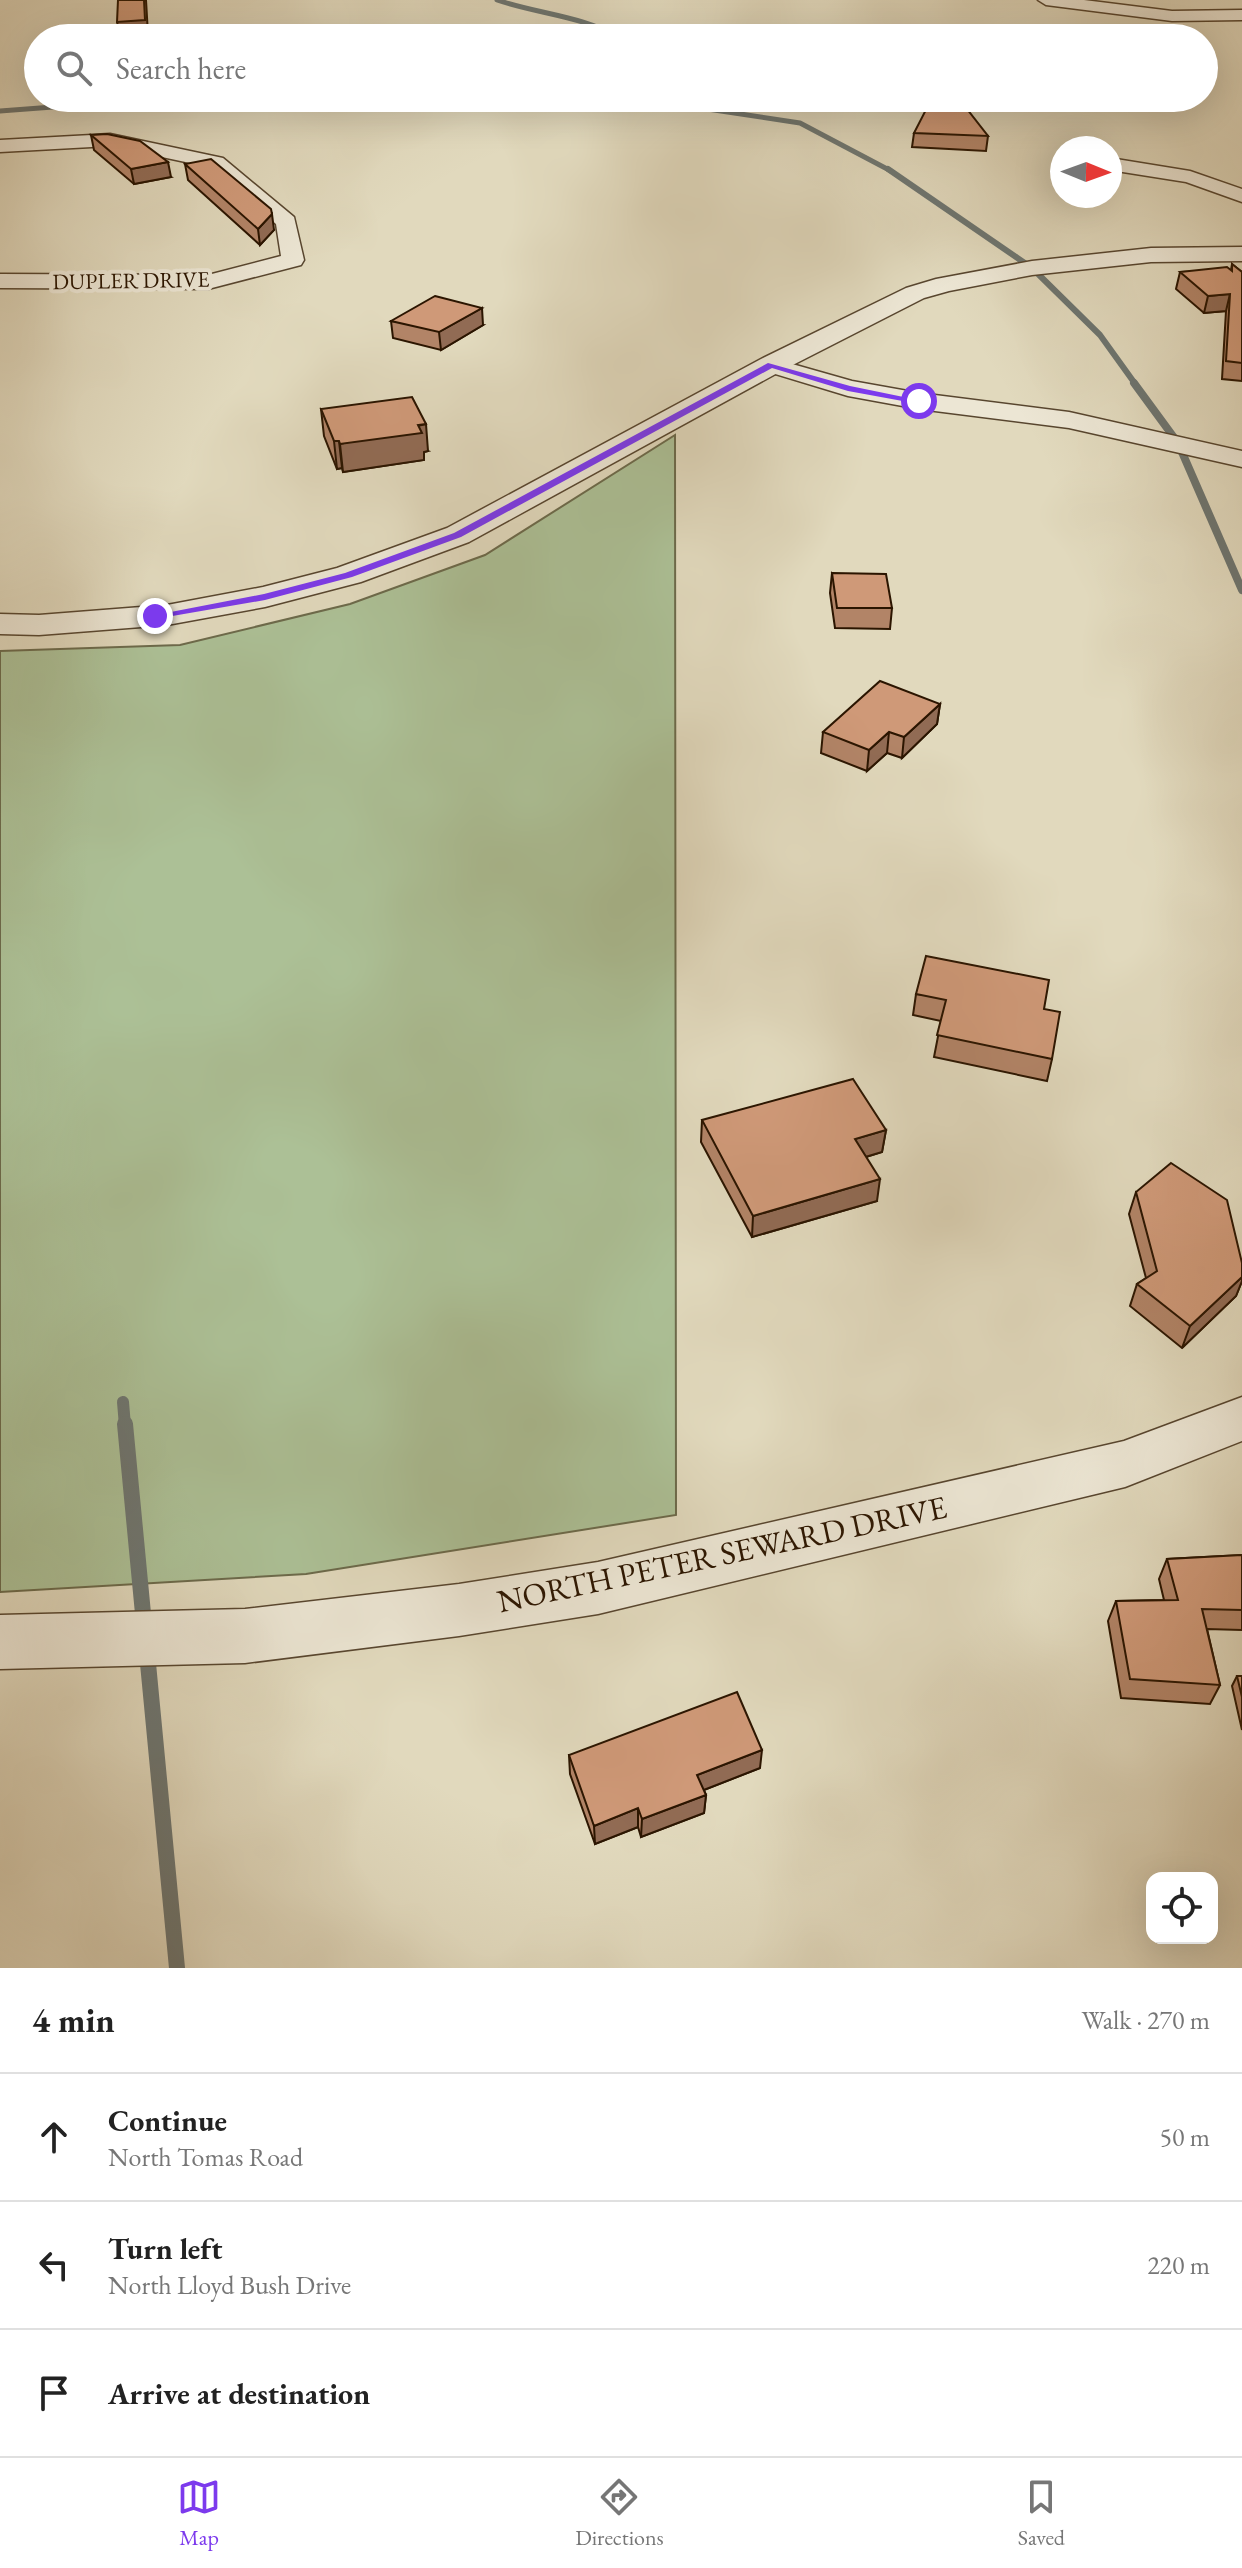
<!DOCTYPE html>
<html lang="en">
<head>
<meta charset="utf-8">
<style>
	body { margin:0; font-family:"EB Garamond",serif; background:#f6f6f6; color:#222 }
	.controls { position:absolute; right:24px; bottom:24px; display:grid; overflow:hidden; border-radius:16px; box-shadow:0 8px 32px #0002 }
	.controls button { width:72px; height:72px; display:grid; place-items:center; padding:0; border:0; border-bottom:2px solid #e0e0e0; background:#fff; color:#222; font:40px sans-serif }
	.compass { position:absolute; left:1050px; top:136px; width:72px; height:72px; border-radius:50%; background:#fff; box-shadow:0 8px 32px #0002; rotate:91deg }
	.stop { position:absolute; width:24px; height:24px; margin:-18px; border:6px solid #7c3aed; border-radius:50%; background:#fff }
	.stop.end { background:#7c3aed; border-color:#fff; box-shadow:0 2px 8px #0008 }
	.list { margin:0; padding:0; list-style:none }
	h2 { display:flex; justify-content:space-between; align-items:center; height:104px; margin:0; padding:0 32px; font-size:34px }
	h2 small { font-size:26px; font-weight:400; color:#767676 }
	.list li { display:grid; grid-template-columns:52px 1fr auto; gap:24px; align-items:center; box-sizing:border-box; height:128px; padding:0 32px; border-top:2px solid #e0e0e0 }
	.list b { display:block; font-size:30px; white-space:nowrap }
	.list p { margin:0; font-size:26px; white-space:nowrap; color:#767676 }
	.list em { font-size:26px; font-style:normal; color:#767676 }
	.icon { flex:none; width:44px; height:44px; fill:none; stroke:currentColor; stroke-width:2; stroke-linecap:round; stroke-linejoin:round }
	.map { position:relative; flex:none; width:1242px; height:1968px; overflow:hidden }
	.search { position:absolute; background:#fff; box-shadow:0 8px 32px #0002; left:24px; right:24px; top:24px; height:88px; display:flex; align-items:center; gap:20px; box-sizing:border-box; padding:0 28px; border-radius:44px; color:#767676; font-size:30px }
	.sheet { height:488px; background:#fff }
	nav { display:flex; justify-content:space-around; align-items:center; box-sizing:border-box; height:112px; border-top:2px solid #e0e0e0; background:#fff; font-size:22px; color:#767676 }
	nav a { display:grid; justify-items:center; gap:4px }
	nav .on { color:#7c3aed }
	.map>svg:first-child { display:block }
	.green { fill:#acc096; stroke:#6c6a4b; stroke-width:2 }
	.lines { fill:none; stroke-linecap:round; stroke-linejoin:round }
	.stream-far4 { stroke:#6e7671; stroke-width:5 }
	.stream-far3 { stroke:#6e7671; stroke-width:6 }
	.stream-far2 { stroke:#6e7671; stroke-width:8 }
	.stream-far1 { stroke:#6e7671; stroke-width:12 }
	.stream { stroke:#6e7671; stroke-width:16 }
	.minor-casing { stroke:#58462f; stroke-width:3 }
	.tertiary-casing { stroke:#58462f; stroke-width:3 }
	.minor { fill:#ece6d4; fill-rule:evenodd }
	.tertiary { fill:#ece6d4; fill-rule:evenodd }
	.wall { fill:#b28467; stroke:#2b1500; stroke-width:2 }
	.shaded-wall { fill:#916b54; stroke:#2b1500; stroke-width:2 }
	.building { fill:#cf9978; stroke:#2b1500; stroke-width:2 }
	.route { fill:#7c3aed }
	.labels { text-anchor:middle; stroke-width:8; stroke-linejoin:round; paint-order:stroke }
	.far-street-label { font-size:22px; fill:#2b1500; stroke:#ece6d4 }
	.near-street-label { font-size:32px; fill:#2b1500; stroke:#ece6d4 }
</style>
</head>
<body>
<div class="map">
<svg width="1242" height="1968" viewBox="0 0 1242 1968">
	<rect width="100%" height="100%" fill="#e1d9bd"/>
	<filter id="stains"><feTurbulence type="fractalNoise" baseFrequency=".0025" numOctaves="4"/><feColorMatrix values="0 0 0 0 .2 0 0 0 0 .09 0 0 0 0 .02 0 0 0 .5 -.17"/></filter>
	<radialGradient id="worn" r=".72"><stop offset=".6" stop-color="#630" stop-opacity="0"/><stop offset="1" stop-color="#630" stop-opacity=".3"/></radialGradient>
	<path class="green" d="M675,435l1,1080 -370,59 -306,18v-941l180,-6 170,-41 135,-49z"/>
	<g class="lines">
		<path class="stream-far4" d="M497,0c41,14 86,16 123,38
			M634,98l166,25 91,48
			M0,111l172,-13"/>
		<path class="stream-far3" d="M888,169l144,99 68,67 36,50"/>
		<path class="stream-far2" d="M1134,383l44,60 64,147"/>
		<path class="stream-far1" d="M123,1402l2,24"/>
		<path class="stream" d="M125,1424l19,200
			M147,1653l30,315"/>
		<defs>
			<path id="minor" d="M1038,0h46l88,11 70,-1v10l-70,1 -126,-16z
				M110,134l113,24 71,59 10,43 -3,5 -93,24 -208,-1v-14l208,1 73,-19 -5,-32 -67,-57 -99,-21 -110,6v-12z
				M1110,158l80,13 52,18v13l-56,-20 -76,-12z
				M771,358l81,23 67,12 150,19 173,39v16l-173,-39 -150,-19 -71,-13 -86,-26 -3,-5 3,-5z
				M1242,1397v44l-117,46 -527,127 -139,22 -214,27 -245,6v-54l245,-6 214,-25 139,-22 526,-121z"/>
			<path id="tertiary" d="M1242,247v14l-91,1 -119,13 -83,16 -25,7 -143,73 -312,171 -108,40 -96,25 -98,18 -128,10 -39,-1v-20l39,1 128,-10 96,-18 74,-19 110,-40 314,-169 145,-71 30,-9 96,-18 119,-13z"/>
		</defs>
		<use href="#minor" class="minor-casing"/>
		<use href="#tertiary" class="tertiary-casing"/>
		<use href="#minor" class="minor"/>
		<use href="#tertiary" class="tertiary"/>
	</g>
	<path class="wall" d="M953,107l35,29 -2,15 -74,-4 2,-14z
		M91,135l80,42 -37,7 -40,-34z
		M185,164l89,66 -14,15 -72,-65z
		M1232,264l10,8v109l-20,-2 4,-68 -22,2 -28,-24 4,-17 51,-2z
		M391,321l92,4 -42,25 -48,-12z
		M321,409l107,42 -4,1v8l-81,12 -1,-4 -5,1 -13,-33z
		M832,573l60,35 -2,21 -55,-1 -5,-35z
		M940,704l-3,20 -35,34 -15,-5 -20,18 -46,-18 2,-21z
		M916,994l128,15 8,50 -5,22 -113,-24 7,-36 -28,-6z
		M702,1120l184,10 -4,22 -16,5 11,44 -125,36 -51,-95z
		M1136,1192l106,71v18l-6,15 -54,52 -52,-42 7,-22 9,-6 -17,-64z
		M1242,1555v75l-35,-1 13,56 -10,19 -89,-6 -13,-77 8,-20 48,-1 -5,-21 8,-20z
		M1237,1676h5v54l-10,-44z
		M569,1755l191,13 -56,22 2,5 -2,18 -63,24 -3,-10 -43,17 -25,-70z"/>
	<path class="shaded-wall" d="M144,0h2l2,34 -28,1 -3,-13z
		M168,162l3,15 -37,7 -3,-15z
		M272,214l2,16 -14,15 -2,-16z
		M1230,294l-4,17 -22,2 4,-17z
		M482,308l1,17 -42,25 -2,-18z
		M426,424l2,27 -4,1v8l-81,12 -3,-28z
		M334,441h5l3,27 -5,1z
		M940,704l-3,20 -35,34 2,-21z
		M889,732l-2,21 -20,18 2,-21z
		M886,1130l-4,22 -30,9 3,-22z
		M880,1179l-3,22 -125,36 1,-21z
		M1242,1277v4l-6,15 -54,52 8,-22z
		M762,1750l-2,18 -64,25 1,-18z
		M706,1795l-2,18 -63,24 1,-18z
		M638,1808v19l-43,17 -1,-18z"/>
	<path class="building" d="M118,0h26l1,20 -28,2z
		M932,98l21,9 10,-3 25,32 -74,-3z
		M107,134l33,7 28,21 -37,7 -40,-34z
		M211,159l60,50 1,5 -14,15 -73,-65z
		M1232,264l10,8v91l-16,-2 4,-67 -22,2 -28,-24 47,-5 5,4z
		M435,296l47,12 -43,24 -48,-11z
		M412,397l14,27 -8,1 4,8 -82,11 -1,-3h-5l-13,-32z
		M832,573l54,1 6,34h-55z
		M880,681l60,23 -36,33 -15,-5 -20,18 -46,-18z
		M926,956l123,24 -5,29 16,3 -8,47 -115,-24 9,-35 -30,-6z
		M853,1079l33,51 -31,9 25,40 -127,37 -51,-96z
		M1171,1163l56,37 15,63v14l-52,49 -53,-42 20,-13 -21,-79z
		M1242,1555v55l-40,-1 18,76 -90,-6 -14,-78 62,-1 -11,-41z
		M1237,1676h5v21z
		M737,1692l25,58 -65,25 9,20 -64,24 -4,-11 -44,18 -25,-71z"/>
	<path class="route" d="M768,363l82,23 73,15 -4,3 -71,-13 -76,-23 -311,169 -109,40 -87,23 -110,19 -5,-3 114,-22 81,-21 109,-40z"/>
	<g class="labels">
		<g class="far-street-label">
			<text transform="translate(131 280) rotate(-1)" y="8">DUPLER DRIVE</text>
		</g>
		<g class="near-street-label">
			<text transform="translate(722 1554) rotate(-12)" y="11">NORTH PETER SEWARD DRIVE</text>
		</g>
	</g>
	<rect width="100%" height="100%" filter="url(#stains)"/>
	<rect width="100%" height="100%" fill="url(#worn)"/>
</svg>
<div class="controls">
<button><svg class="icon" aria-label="locate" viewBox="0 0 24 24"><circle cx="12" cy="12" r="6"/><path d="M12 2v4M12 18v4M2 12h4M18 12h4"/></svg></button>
</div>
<svg class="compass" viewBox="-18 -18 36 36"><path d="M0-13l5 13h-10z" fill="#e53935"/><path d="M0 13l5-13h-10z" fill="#767676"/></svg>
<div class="stop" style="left:919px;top:401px"></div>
<div class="stop end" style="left:155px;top:616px"></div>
<div class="search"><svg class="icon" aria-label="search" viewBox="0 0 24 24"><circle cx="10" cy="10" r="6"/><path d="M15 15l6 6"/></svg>Search here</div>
</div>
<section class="sheet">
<h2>4 min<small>Walk · 270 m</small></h2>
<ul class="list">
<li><svg class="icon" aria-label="ahead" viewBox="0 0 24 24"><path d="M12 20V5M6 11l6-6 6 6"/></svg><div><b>Continue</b><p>North Tomas Road</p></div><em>50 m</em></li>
<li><svg class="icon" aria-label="left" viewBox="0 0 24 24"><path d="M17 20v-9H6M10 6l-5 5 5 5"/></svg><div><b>Turn left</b><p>North Lloyd Bush Drive</p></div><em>220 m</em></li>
<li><svg class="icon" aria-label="arrive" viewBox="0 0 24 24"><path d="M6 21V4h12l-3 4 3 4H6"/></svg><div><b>Arrive at destination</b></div></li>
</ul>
</section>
<nav>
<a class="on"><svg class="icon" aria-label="map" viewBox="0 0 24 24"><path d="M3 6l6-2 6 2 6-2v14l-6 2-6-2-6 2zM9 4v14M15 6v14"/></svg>Map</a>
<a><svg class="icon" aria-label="directions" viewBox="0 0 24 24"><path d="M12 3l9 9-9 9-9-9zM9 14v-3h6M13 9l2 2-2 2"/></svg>Directions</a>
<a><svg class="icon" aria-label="saved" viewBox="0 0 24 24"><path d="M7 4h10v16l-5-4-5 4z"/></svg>Saved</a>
</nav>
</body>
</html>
